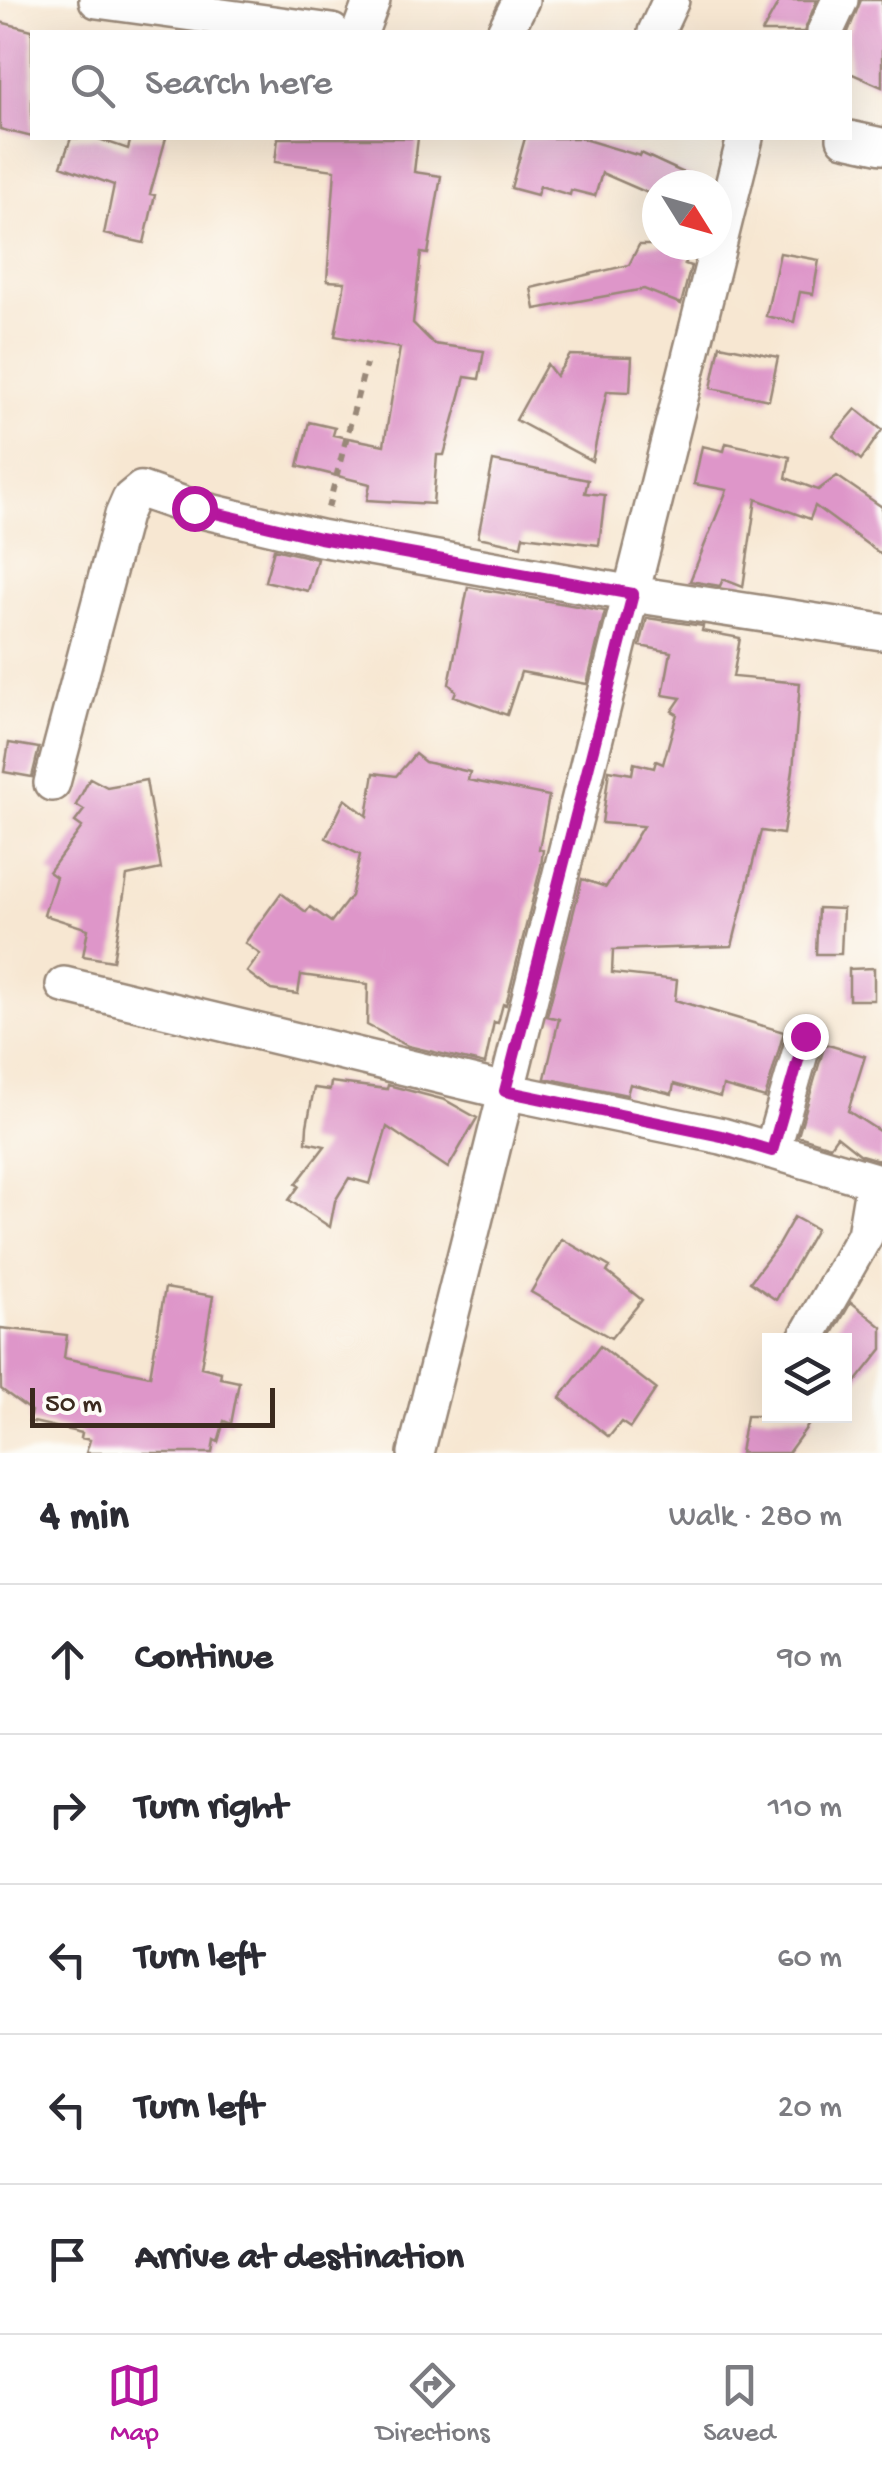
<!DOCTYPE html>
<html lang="en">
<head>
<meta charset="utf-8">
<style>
	body { margin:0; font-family:"Gochi Hand",sans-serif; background:#f2f2f3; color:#2b2b33 }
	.controls { position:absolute; right:30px; bottom:30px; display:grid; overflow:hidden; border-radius:0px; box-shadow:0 10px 40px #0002 }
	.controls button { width:90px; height:90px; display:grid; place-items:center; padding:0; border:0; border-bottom:2px solid #e1e1e2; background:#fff; color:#2b2b33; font:50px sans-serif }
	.compass { position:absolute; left:642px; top:170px; width:90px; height:90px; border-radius:50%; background:#fff; box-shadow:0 10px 40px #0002; rotate:127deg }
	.scale { position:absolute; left:30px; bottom:25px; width:245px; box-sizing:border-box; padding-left:10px; border:5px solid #3b2a1e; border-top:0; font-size:28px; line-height:35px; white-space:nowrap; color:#3b2a1e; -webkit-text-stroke:8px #fdfcf7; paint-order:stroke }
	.stop { position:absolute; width:30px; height:30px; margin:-22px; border:8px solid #b5179e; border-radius:50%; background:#fff }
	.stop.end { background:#b5179e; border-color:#fff; box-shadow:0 2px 10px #0008 }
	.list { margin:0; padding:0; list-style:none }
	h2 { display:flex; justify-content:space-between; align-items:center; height:130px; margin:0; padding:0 40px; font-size:42px }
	h2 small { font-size:32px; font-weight:400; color:#7c7c81 }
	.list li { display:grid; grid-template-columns:65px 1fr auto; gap:30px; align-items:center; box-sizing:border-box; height:150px; padding:0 40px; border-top:2px solid #e1e1e2 }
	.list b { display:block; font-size:38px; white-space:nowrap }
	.list em { font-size:32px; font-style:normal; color:#7c7c81 }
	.icon { flex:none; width:55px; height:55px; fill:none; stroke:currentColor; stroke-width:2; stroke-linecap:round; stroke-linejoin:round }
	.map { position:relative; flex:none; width:882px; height:1453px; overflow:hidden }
	.search { position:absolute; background:#fff; box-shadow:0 10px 40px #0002; left:30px; right:30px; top:30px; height:110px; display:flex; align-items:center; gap:25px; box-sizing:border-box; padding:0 35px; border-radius:0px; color:#7c7c81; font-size:38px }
	.sheet { height:880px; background:#fff }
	nav { display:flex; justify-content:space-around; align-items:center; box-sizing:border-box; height:140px; border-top:2px solid #e1e1e2; background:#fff; font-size:28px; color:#7c7c81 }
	nav a { display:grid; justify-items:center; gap:5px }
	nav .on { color:#b5179e }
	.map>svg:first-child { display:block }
	.building { fill:#de96c9 }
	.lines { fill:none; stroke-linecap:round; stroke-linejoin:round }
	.minor-casing { stroke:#998878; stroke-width:40 }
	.path { stroke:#998878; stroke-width:6; stroke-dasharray:8 8; stroke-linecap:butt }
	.minor { stroke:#fff; stroke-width:35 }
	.route { stroke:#b5179e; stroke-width:12 }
</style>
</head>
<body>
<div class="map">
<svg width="882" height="1453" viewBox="0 0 882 1453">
	<rect width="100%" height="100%" fill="#fdfcf7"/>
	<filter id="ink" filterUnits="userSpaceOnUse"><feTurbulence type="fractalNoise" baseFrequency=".01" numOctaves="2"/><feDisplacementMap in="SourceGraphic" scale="20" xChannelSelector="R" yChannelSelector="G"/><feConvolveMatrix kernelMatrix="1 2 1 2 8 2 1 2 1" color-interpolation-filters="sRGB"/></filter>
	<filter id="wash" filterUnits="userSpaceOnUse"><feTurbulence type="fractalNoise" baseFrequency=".0048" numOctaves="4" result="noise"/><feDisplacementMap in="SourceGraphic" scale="40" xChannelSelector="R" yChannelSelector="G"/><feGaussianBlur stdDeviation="2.25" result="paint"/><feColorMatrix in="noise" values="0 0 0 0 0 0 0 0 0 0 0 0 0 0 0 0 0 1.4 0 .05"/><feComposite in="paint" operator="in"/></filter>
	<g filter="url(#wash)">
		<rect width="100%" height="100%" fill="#f7e7d2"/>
		<g id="blocks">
			<path class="building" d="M780,0h37l-13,32h-42z
				M861,0h21v87l-32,-14 -2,-41z
				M0,22l32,8v107l-32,-8z
				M71,138h25l32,11 3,-11h35l-16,56 5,1 -11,48 -40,-9 10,-49 -53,-19z
				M278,138h140l-4,34 27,4 -13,78 -7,-1 -8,70 21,21 50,7 -5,28 -14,-2 -21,78h-7l-4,49 -66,-4 3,-16 -72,-18 11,-44 26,6 -2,7 51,10 16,-97 -65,-12 10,-54 -18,-1 8,-111 -60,-8z
				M525,138h55l60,18 1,-3 69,32h-53v12l-55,-24 -7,23 -24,-6 -1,5 -30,-9 -3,9 -26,-7z
				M639,245h55l-9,19 6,2 -10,38 -37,-15 -109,20 -4,-21 98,-23z
				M780,253l39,7 -6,34 -13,-2 -6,30 -28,-6z
				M720,345l58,12 -9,43 -58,-12z
				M570,355l62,2 -2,35 -23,-1 -15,70 -76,-41 31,-56 9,12z
				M856,409l26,21 -21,30 -28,-24z
				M726,443l64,14 -4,21 32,12 19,-14 45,31v48l-67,-49 -5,13 -54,-20 -13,88 -20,-8 -3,7 -30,-5 37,-91 -33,-6 8,-38 22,5z
				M493,461l95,19 -3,13 20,2 -6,50 -76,-9 -2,10 -43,-9z
				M274,549l43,10 -9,32 -43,-10z
				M468,587l137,24 -18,73 -66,-12 -14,43 -53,-19 2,-5 -7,-7z
				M647,618l56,8 -1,5 38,7 -7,39 67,6 -7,87 -10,64 -22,-3 -29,115 -119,4 -1,23 65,7 -2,20 109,32 -19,66 -42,-12 -3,11 -46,-13 -2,10 -42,-10 -3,11 -82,-17 14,-59 -12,-3 35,-137 24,8 37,-61 -41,-3 7,-53 23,4 2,-11 20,5 2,-7 7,3 14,-50 -5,-3 9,-13 -18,-3 8,-43 -31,-6z
				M9,743l30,5 -7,29 -28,-5z
				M415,754l10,8 45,10 -2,8 81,16 -10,53 4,1 -2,16 -35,139 -3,-1 -5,19 -4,-1 -9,42 -77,-18 -41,-21 1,-41 -67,-9 -3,19 -27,-4 -24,-18 13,-18 -15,-11 36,-50 25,19 4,-5 21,15 20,-26 9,-41 -34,-17 19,-39 22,17 7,-43 22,3z
				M90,778l17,9 39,-7 15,89 -34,7 -14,85 -30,-5 5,-27 -44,-14 12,-38 -7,-5 33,-45 -7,-5 9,-12 -8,-5z
				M818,908l25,1 -2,45h-25z
				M874,968v32h-25v-31z
				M825,1044l40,12 -17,55 34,22v28l-21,-6 -24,-19 -7,10 -32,-10z
				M331,1082l56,7 1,-4 57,15 32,18 -29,50 -61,-41 -17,57 -21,-6 -14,23 -5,26 -41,-27 10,-14 -3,-2 29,-38 -19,-4 1,-16 7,-38 16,2z
				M794,1217l22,12 -40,71 -26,-18 28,-37z
				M562,1239l48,28 -3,5 35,28 -31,38 -80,-46z
				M165,1288l48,8 -12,71 20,5 -1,6 19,4 -8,42 -7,-3 -6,21 -4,-2 -2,13h-126l4,-13 -9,-2 1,-5 -53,-12 2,-10 -30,-22 -1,-61 67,7 -3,23 86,18z
				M851,1302l31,25v22l-38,48v-57h-15z
				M600,1346l56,43 -26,39 -9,-6 -12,15 -49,-39z
				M746,1416h69l-27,37h-48z"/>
		</g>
	</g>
	<g filter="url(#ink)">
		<use href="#blocks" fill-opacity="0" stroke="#998878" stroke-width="2.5"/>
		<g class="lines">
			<defs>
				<path id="minor" d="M97,0l235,32
					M360,32l12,-32
					M505,32l16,-32
					M656,32l15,-32
					M825,32l15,-32
					M845,138l37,8
					M52,783l71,-268 7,-16 11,-9 52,18 127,30 313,56 249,38
					M64,985l441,106 217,45 160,47
					M772,1151l33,-115
					M805,1340l60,-105 9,-54
					M416,1453l329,-1315"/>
			</defs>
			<use href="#minor" class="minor-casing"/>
			<path class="path" d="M328,508l38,-144"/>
			<use href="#minor" class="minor"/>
		</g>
	</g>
	<g class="lines" filter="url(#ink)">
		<path class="route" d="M194,508l126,30 313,56 -128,497 217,45 50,15 33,-115"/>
	</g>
</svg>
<div class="controls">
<button><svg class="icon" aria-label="layers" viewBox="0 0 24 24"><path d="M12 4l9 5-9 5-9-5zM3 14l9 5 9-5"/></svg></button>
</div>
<svg class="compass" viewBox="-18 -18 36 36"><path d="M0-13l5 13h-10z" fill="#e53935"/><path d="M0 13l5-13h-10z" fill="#7c7c81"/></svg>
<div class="scale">50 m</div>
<div class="stop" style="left:194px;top:508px"></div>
<div class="stop end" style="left:805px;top:1036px"></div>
<div class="search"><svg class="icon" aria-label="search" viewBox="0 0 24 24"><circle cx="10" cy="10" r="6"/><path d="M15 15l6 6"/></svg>Search here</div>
</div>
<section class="sheet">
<h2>4 min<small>Walk · 280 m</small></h2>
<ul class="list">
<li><svg class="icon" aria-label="ahead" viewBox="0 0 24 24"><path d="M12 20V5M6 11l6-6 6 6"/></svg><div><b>Continue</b></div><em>90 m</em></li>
<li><svg class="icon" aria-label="right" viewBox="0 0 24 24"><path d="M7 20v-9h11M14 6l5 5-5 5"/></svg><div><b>Turn right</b></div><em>110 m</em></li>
<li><svg class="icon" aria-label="left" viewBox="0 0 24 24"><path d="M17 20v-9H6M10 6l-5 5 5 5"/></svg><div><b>Turn left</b></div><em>60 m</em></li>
<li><svg class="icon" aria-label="left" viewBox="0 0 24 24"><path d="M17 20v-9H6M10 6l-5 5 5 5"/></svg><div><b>Turn left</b></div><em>20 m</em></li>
<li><svg class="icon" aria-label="arrive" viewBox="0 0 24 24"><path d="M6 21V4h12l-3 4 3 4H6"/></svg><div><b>Arrive at destination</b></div></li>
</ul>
</section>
<nav>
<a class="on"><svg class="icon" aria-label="map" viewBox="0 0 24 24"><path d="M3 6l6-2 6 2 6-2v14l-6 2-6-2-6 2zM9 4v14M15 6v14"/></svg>Map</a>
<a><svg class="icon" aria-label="directions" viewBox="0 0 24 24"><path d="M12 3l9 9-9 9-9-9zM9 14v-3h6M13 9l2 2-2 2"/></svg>Directions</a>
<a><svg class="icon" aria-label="saved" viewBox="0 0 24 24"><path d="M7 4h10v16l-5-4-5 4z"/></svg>Saved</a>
</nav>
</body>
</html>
